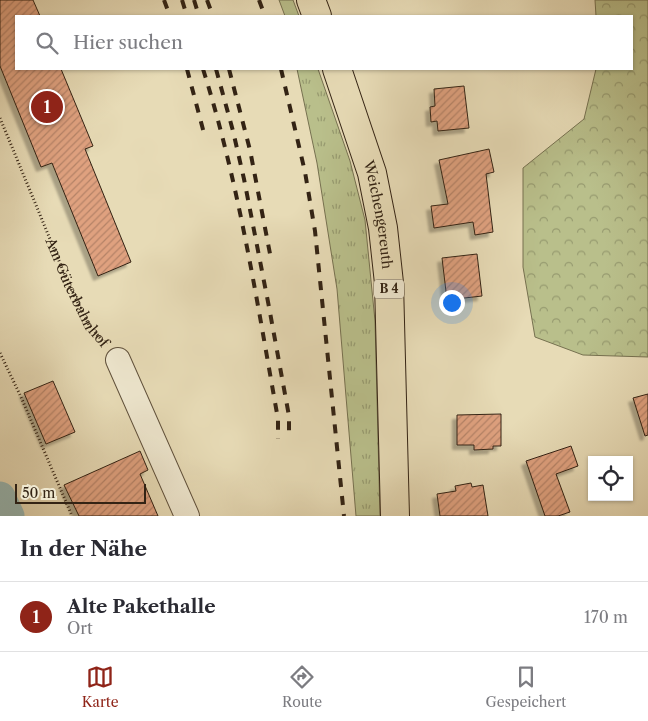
<!DOCTYPE html>
<html lang="de">
<head>
<meta charset="utf-8">
<style>
	body { margin:0; font-family:"Libre Caslon Text",serif; background:#f7f7f7; color:#2b2b33 }
	.controls { position:absolute; right:15px; bottom:15px; display:grid; overflow:hidden; border-radius:0px; box-shadow:0 1px 4px #0004 }
	.controls button { width:45px; height:45px; display:grid; place-items:center; padding:0; border:0; border-bottom:1px solid #e1e1e2; background:#fff; color:#2b2b33; font:25px sans-serif }
	.scale { position:absolute; left:15px; bottom:12px; width:131px; box-sizing:border-box; padding-left:5px; border:2px solid #332314; border-top:0; font-size:14px; line-height:18px; white-space:nowrap; color:#332314; -webkit-text-stroke:4px #efe8d0; paint-order:stroke }
	.you { position:absolute; left:451px; top:302px; width:18px; height:18px; margin:-12px; border:4px solid #fff; border-radius:50%; background:#1a73e8; box-shadow:0 0 0 8px #1a73e833 }
	.badge { display:grid; place-items:center; width:32px; height:32px; border-radius:50%; background:#8f2418; color:#fff; font-size:16px; font-weight:700 }
	.pin { position:absolute; translate:-50% -50%; border:2px solid #fff; box-shadow:0 1px 5px #0006 }
	.list { margin:0; padding:0; list-style:none }
	h2 { display:flex; justify-content:space-between; align-items:center; height:65px; margin:0; padding:0 20px; font-size:21px }
	h2 small { font-size:16px; font-weight:400; color:#7c7c81 }
	.list li { display:grid; grid-template-columns:32px 1fr auto; gap:15px; align-items:center; box-sizing:border-box; height:70px; padding:0 20px; border-top:1px solid #e1e1e2 }
	.list b { display:block; font-size:19px; white-space:nowrap }
	.list p { margin:0; font-size:16px; white-space:nowrap; color:#7c7c81 }
	.list em { font-size:16px; font-style:normal; color:#7c7c81 }
	.icon { flex:none; width:28px; height:28px; fill:none; stroke:currentColor; stroke-width:2; stroke-linecap:round; stroke-linejoin:round }
	.map { position:relative; flex:none; width:648px; height:516px; overflow:hidden }
	.search { position:absolute; background:#fff; box-shadow:0 1px 4px #0004; left:15px; right:15px; top:15px; height:55px; display:flex; align-items:center; gap:12px; box-sizing:border-box; padding:0 18px; border-radius:0px; color:#7c7c81; font-size:19px }
	.sheet { height:135px; background:#fff }
	nav { display:flex; justify-content:space-around; align-items:center; box-sizing:border-box; height:70px; border-top:1px solid #e1e1e2; background:#fff; font-size:14px; color:#7c7c81 }
	nav a { display:grid; justify-items:center; gap:2px }
	nav .on { color:#8f2418 }
	.map>svg:first-child { display:block }
	.grass { fill:url(#grass-tufts); stroke:#767150 }
	.forest { fill:url(#forest-crowns); stroke:#767150 }
	.lines { fill:none; stroke-linecap:round; stroke-linejoin:round }
	.river { stroke:#98b9b5; stroke-width:31 }
	.building { fill:url(#building-hatch); stroke:#332314; filter:url(#shadow) }
	.minor-casing { stroke:#60513c; stroke-width:26 }
	.major-casing { stroke:#332314; stroke-width:30 }
	.path { stroke:#332314; stroke-width:3; stroke-dasharray:1 2.5; stroke-linecap:butt }
	.minor { stroke:#efe8d0; stroke-width:24 }
	.major { stroke:#e7dbb6; stroke-width:28 }
	.rail { stroke:#332314; stroke-width:4; stroke-dasharray:9 9; stroke-linecap:butt }
	.labels { text-anchor:middle; stroke-width:4.5; stroke-linejoin:round; paint-order:stroke }
	.shield { fill:#efe8d0; stroke:#6b5e4c; stroke-width:1 }
	.shield-label { font-size:12px; font-weight:bold; fill:#332314 }
	.street-label { font-size:14px; fill:#332314; stroke:#efe8d0 }
</style>
</head>
<body>
<div class="map">
<svg width="648" height="516" viewBox="0 0 648 516">
	<defs>
		<pattern id="grass-tufts" width="24" height="20" patternUnits="userSpaceOnUse" patternTransform="scale(1.25)"><rect width="24" height="20" fill="#b9bf8b"/><path d="M3 7l-1-3M5 7V3M7 7l1-3M15 17l-1-3M17 17v-4M19 17l1-3" fill="none" stroke="#979b70"/></pattern>
		<pattern id="forest-crowns" width="20" height="18" patternUnits="userSpaceOnUse" patternTransform="scale(1.25)"><rect width="20" height="18" fill="#b9bf8b"/><path d="M2 6a3 3 0 1 1 6 0M12 15a3 3 0 1 1 6 0" fill="none" stroke="#979b70"/></pattern>
		<pattern id="building-hatch" width="6" height="6" patternUnits="userSpaceOnUse" patternTransform="scale(1.25)"><rect width="6" height="6" fill="#dfa17f"/><path d="M-1 1l2-2M0 6l6-6M5 7l2-2" fill="none" stroke="#b58367"/></pattern>
		<filter id="shadow"><feDropShadow dx="-4.5" dy="4.5" stdDeviation="1" flood-color="#0004"/></filter>
	</defs>
	<rect width="100%" height="100%" fill="#e7dbb6"/>
	<filter id="stains"><feTurbulence type="fractalNoise" baseFrequency=".004" numOctaves="4"/><feColorMatrix values="0 0 0 0 .2 0 0 0 0 .09 0 0 0 0 .02 0 0 0 .5 -.17"/></filter>
	<radialGradient id="worn" r=".72"><stop offset=".6" stop-color="#630" stop-opacity="0"/><stop offset="1" stop-color="#630" stop-opacity=".3"/></radialGradient>
	<path class="grass" d="M279,0h14l6,16h-14z
		M297,69h21l32,92 15,59 10,101 5,195h-24l-19,-227 -20,-126z"/>
	<path class="forest" d="M595,0h53v357l-65,-2 -48,-18 -12,-70v-99l61,-49 12,-50h36v-53h-36z"/>
	<g class="lines">
		<path class="river" d="M0,497l9,19"/>
	</g>
	<path class="building" d="M0,0h33l7,16h-24v53h45l32,77 -8,3 46,113 -33,14 -46,-113 -11,4 -41,-101z
		M464,86l5,42 -31,3 -1,-10 -6,1 -1,-15 5,-1 -1,-17z
		M489,149l5,23 -8,2 7,58 -18,3 -2,-13 -39,6 -3,-22 17,-2 -9,-44z
		M477,254l5,42 -35,4 -5,-42z
		M53,381l22,51 -29,12 -22,-51z
		M648,394v41l-3,1 -12,-38z
		M501,414v32h-8v3l-19,1v-5h-17v-30z
		M571,446l7,20 -22,8 14,38 -12,4h-13l-19,-55z
		M140,451l8,19 -8,4 18,42h-79l-15,-31z
		M471,483l1,4 11,-2 5,31h-48l-3,-22 19,-3 -1,-5z"/>
	<g class="lines">
		<defs>
			<path id="minor" d="M118,360l69,156"/>
			<g id="major">
				<path d="M311,0l6,16"/>
				<path id="s2" d="M337,69l35,104 11,55 6,55 6,233"/>
			</g>
		</defs>
		<use href="#minor" class="minor-casing"/>
		<use href="#major" class="major-casing"/>
		<g class="path">
			<path id="s1" d="M0,118l69,167 20,40 17,20"/>
			<path d="M0,353l21,44 51,119"/>
		</g>
		<use href="#minor" class="minor"/>
		<use href="#major" class="major"/>
		<path class="rail" d="M164,0l6,16
			M182,0l5,16
			M194,0l5,16
			M207,0l6,16
			M259,0l6,16
			M187,69l18,68
			M203,69c36,114 54,233 75,350v20
			M216,69l17,62 11,48 25,128 20,109v17
			M229,69l21,81 21,109
			M281,69l24,103 10,59 29,285"/>
	</g>
	<g class="labels">
		<rect class="shield" x="374" y="279.5" width="30" height="19" rx="4"/>
		<g class="shield-label">
			<text x="389" y="293">B 4</text>
		</g>
		<g class="street-label">
			<text dy="5" stroke="none"><textPath href="#s2" startOffset="152">Weichengereuth</textPath></text>
			<text dy="5" stroke="none"><textPath href="#s1" startOffset="191">Am Güterbahnhof</textPath></text>
		</g>
	</g>
	<rect width="100%" height="100%" filter="url(#stains)"/>
	<rect width="100%" height="100%" fill="url(#worn)"/>
</svg>
<div class="controls">
<button><svg class="icon" aria-label="locate" viewBox="0 0 24 24"><circle cx="12" cy="12" r="6"/><path d="M12 2v4M12 18v4M2 12h4M18 12h4"/></svg></button>
</div>
<div class="scale">50 m</div>
<div class="you"></div>
<div class="pin badge" style="left:47px;top:107px">1</div>
<div class="search"><svg class="icon" aria-label="search" viewBox="0 0 24 24"><circle cx="10" cy="10" r="6"/><path d="M15 15l6 6"/></svg>Hier suchen</div>
</div>
<section class="sheet">
<h2>In der Nähe<small></small></h2>
<ul class="list">
<li><span class="badge">1</span><div><b>Alte Pakethalle</b><p>Ort</p></div><em>170 m</em></li>
</ul>
</section>
<nav>
<a class="on"><svg class="icon" aria-label="map" viewBox="0 0 24 24"><path d="M3 6l6-2 6 2 6-2v14l-6 2-6-2-6 2zM9 4v14M15 6v14"/></svg>Karte</a>
<a><svg class="icon" aria-label="directions" viewBox="0 0 24 24"><path d="M12 3l9 9-9 9-9-9zM9 14v-3h6M13 9l2 2-2 2"/></svg>Route</a>
<a><svg class="icon" aria-label="saved" viewBox="0 0 24 24"><path d="M7 4h10v16l-5-4-5 4z"/></svg>Gespeichert</a>
</nav>
</body>
</html>
